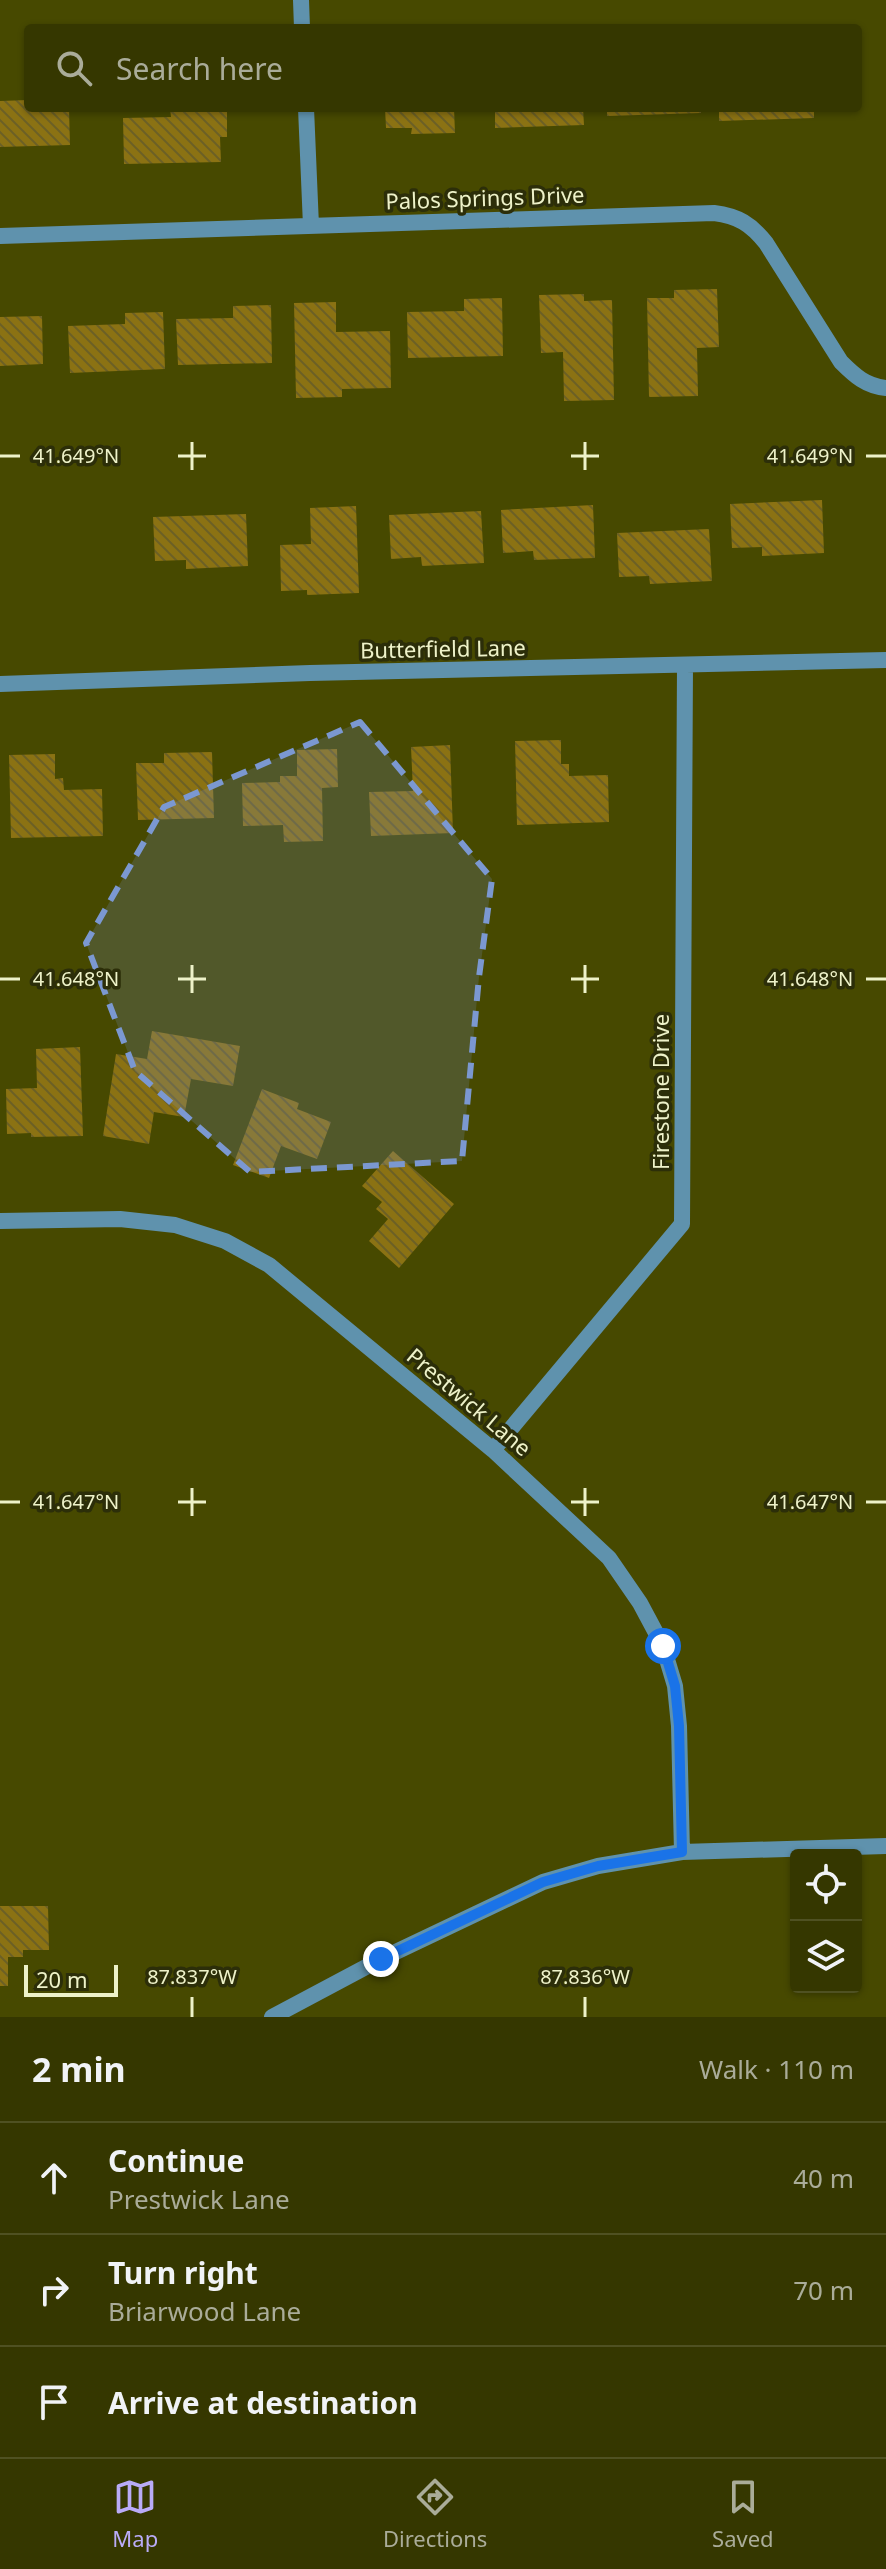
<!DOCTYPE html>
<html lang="en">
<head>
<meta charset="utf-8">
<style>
	body { margin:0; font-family:"Noto Sans",sans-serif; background:#3d3f0a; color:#f1f3f6 }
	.controls { position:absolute; right:24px; bottom:24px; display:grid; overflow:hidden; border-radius:8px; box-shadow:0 2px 6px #0004 }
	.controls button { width:72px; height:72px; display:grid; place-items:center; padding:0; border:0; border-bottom:2px solid #4f5122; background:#353700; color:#f1f3f6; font:40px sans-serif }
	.scale { position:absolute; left:24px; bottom:20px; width:94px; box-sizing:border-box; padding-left:8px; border:4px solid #eef2c9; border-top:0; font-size:22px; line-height:28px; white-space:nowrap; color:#eef2c9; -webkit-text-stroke:6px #2c2e09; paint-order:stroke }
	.stop { position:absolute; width:24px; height:24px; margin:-18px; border:6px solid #1a73e8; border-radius:50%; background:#fff }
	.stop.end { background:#1a73e8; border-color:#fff; box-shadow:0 2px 8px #0008 }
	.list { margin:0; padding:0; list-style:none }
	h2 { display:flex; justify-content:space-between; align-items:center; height:104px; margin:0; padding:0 32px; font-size:34px }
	h2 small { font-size:26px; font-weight:400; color:#aaac99 }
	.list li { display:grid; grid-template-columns:52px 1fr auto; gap:24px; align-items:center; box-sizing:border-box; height:112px; padding:0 32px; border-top:2px solid #4f5122 }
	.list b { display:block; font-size:30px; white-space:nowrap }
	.list p { margin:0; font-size:26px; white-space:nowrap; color:#aaac99 }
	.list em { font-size:26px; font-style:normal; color:#aaac99 }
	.icon { flex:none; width:44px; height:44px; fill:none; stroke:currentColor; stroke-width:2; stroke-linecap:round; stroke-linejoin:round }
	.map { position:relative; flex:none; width:886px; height:2017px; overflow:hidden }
	.search { position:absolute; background:#353700; box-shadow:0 2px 6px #0004; left:24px; right:24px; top:24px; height:88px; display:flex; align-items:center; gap:20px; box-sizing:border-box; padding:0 28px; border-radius:8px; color:#aaac99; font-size:30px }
	.sheet { height:440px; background:#353700 }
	nav { display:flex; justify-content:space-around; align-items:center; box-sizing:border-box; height:112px; border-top:2px solid #4f5122; background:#353700; font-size:22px; color:#aaac99 }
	nav a { display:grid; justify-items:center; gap:4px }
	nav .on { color:#b9abf7 }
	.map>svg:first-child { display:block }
	.building { fill:url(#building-back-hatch) }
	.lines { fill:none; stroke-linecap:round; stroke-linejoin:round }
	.street { stroke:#5f92ad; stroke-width:16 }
	.route { stroke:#1a73e8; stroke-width:10 }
	.marked { fill:#7b98d1; fill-opacity:0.2; stroke:#7b98d1; stroke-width:6; stroke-dasharray:16 10; stroke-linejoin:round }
	.ticks { fill:none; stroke:#eef2c9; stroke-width:3 }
	.labels { text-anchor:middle; stroke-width:7; stroke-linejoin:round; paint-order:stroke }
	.street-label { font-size:22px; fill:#eef2c9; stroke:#2c2e09 }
	.ticks-label { font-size:20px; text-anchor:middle; fill:#eef2c9; stroke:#2c2e09; stroke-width:7; stroke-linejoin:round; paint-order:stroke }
</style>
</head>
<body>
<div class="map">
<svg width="886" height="2017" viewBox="0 0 886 2017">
	<defs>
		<pattern id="building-back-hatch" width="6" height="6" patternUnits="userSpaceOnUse" patternTransform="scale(2)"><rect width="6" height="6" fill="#8b7213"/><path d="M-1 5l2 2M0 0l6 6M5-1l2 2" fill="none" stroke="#6c6025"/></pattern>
	</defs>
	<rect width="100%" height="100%" fill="#474900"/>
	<path class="building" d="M28,100v8h41l1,37 -70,2v-46z
		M170,108h57v29h-7l1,25 -97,2 -1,-46 48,-1z
		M385,108h69l1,25 -44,1 1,-6h-26z
		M495,108h88l1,17 -89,3z
		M607,108h94v5l-94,3z
		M719,108h95v10l-95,3z
		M717,289l2,58 -22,1 1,48 -49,1 -2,-99h27v-8z
		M584,294v7l28,-1 2,100 -50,1 -1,-49 -22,1 -2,-58z
		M502,298l1,58 -95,2 -1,-46 57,-1v-12z
		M336,302v30l54,-1 1,57 -49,1v8l-46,1 -2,-95z
		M271,305l1,58 -94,2 -2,-46 57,-1v-12z
		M163,312l2,57 -95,4 -2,-47 57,-2v-11z
		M42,316l1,48 -43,2v-49z
		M822,500l2,53 -62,3v-9l-30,1 -2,-44z
		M593,505l2,53 -61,2 -1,-9 -30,2 -2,-43z
		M356,506l3,87 -52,2v-5l-26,1 -1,-46 31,-1 -1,-36z
		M481,511l3,52 -62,3 -1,-9 -30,2 -2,-44z
		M246,514l2,52 -62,3v-9l-31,1 -2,-44z
		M709,529l3,52 -62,3 -1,-8 -30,1 -2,-44z
		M561,740v24h8v12l39,-1 1,47 -92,3 -2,-84z
		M450,745l3,88 -82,3 -2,-44 44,-1 -2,-44z
		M337,749l1,38 -16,1 1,53 -39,1 -1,-17 -40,1 -1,-43 38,-1v-6h17v-26z
		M212,752l2,66 -76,2 -2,-57h28v-10z
		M55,754v25l8,-1 1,12 38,-1 1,47 -92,2 -2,-83z
		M152,1031l88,15 -7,40 -42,-7 -7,38 -30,-5 -5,32 -46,-8 13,-82 31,5z
		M80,1047l3,89 -52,1v-4l-24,1 -1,-45 31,-1 -1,-39z
		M262,1089l37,14 -2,6 34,13 -14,37 -36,-13 -12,32 -36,-13z
		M393,1151l61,53 -55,64 -30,-27 19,-22 -12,-10 6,-7 -20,-16z
		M0,1906h48l1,44h-26v7h-15v29h-8z"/>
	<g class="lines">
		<path class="street" d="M301,0l1,28
			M306,108l5,118
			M0,236l714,-23c24,3 37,11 52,30l75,119c14,14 25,24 45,26
			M0,684l310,-11 576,-13
			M0,1221l120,-2 55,6 50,16 44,24 224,185 116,108 31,45 23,43 12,40 4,40 3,126
			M493,1450l189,-226 3,-558
			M272,2017l109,-58 162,-77 55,-16 84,-14 204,-6"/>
	</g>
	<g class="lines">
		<path class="route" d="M381,1959l162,-77 55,-16 84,-14 -3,-126 -4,-40 -12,-40"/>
	</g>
	<path class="marked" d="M360,722l132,157 -13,98 -17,184 -212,11 -115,-101 -49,-128 78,-136z"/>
	<path class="ticks" d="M192,442v28M585,442v28M0,456h20M178,456h28M571,456h28M866,456h20M192,965v28M585,965v28M0,979h20M178,979h28M571,979h28M866,979h20M192,1488v28M585,1488v28M0,1502h20M178,1502h28M571,1502h28M866,1502h20M192,1997v20M585,1997v20"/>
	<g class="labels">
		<g class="street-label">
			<text transform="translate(485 198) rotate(-2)" y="8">Palos Springs Drive</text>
			<text transform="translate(443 649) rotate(-1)" y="8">Butterfield Lane</text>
			<text transform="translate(661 1092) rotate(-90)" y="8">Firestone Drive</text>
			<text transform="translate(469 1402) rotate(40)" y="8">Prestwick Lane</text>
		</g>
	</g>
	<g class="ticks-label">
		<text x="76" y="463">41.649°N</text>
		<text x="810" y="463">41.649°N</text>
		<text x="76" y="986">41.648°N</text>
		<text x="810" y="986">41.648°N</text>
		<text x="76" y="1509">41.647°N</text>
		<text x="810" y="1509">41.647°N</text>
		<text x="192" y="1984">87.837°W</text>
		<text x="585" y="1984">87.836°W</text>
	</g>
</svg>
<div class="controls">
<button><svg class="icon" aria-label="locate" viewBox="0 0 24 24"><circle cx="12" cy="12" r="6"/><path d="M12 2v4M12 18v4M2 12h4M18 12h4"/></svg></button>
<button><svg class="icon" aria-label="layers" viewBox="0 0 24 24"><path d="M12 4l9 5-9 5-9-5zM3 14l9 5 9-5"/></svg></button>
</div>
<div class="scale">20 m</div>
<div class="stop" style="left:663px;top:1646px"></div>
<div class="stop end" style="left:381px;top:1959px"></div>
<div class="search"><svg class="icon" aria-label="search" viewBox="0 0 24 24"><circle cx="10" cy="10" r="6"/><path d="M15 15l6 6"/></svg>Search here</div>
</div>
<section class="sheet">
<h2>2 min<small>Walk · 110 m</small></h2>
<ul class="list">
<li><svg class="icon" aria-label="ahead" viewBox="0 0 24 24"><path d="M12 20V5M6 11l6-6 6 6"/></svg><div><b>Continue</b><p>Prestwick Lane</p></div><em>40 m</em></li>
<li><svg class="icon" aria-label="right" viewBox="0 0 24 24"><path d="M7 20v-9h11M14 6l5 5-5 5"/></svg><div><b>Turn right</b><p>Briarwood Lane</p></div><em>70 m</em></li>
<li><svg class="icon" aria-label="arrive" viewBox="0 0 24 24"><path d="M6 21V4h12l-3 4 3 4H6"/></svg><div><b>Arrive at destination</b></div></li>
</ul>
</section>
<nav>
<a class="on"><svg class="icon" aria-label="map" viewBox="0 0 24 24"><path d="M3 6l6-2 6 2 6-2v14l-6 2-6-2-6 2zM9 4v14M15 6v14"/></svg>Map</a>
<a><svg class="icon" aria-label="directions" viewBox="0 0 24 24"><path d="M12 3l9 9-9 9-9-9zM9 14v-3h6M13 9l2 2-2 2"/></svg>Directions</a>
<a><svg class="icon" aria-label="saved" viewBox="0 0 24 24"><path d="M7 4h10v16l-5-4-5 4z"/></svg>Saved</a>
</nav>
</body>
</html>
